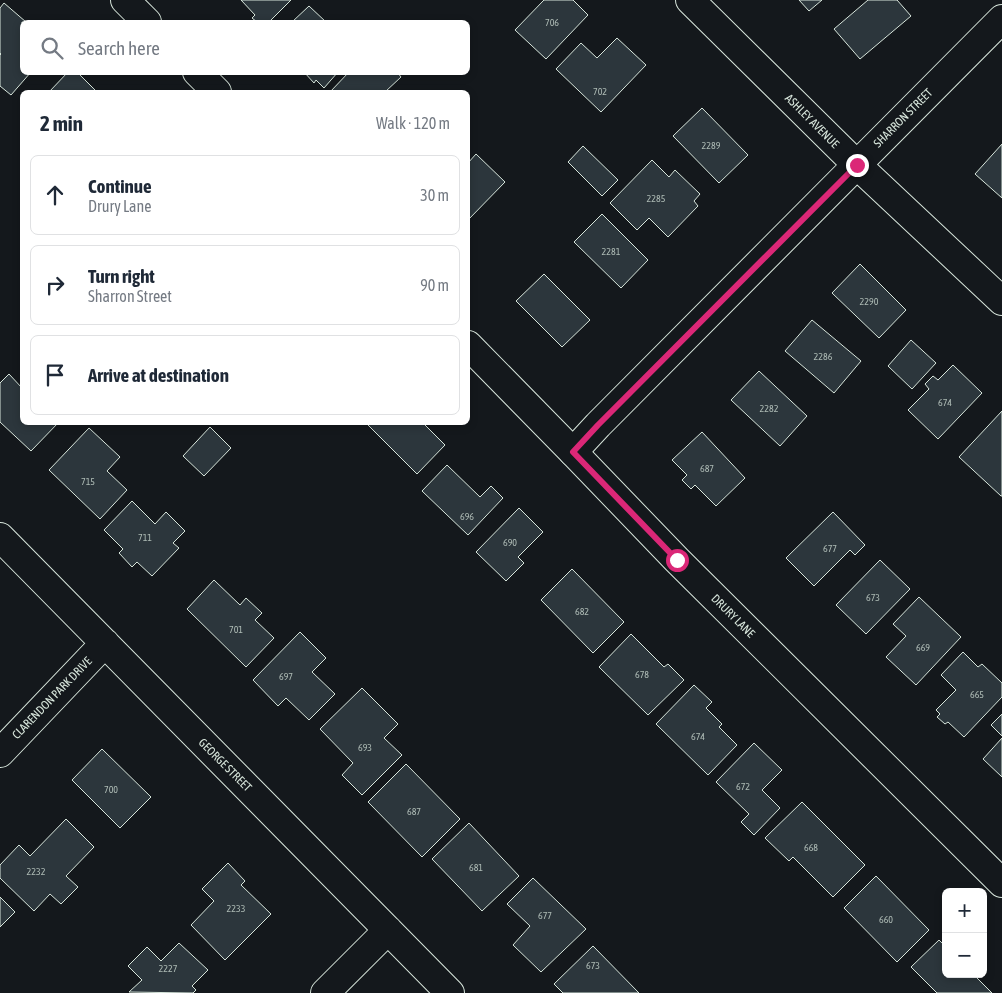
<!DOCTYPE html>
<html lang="en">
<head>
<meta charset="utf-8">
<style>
	body { margin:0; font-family:"Asap Condensed",sans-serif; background:#f6f6f7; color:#1f2937 }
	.controls { position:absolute; right:15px; bottom:15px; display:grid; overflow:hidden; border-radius:8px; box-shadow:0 2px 8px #0003 }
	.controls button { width:45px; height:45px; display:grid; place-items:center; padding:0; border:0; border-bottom:1px solid #e0e1e3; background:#fff; color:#1f2937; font:25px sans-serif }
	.stop { position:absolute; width:15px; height:15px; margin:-11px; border:4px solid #db2777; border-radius:50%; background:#fff }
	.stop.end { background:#db2777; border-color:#fff; box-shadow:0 1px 5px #0008 }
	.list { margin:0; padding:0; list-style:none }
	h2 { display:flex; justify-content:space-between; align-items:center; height:65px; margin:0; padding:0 20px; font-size:21px }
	h2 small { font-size:16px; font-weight:400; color:#747a83 }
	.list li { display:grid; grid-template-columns:32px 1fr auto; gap:15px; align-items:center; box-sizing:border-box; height:80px; margin:0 10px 10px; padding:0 10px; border:1px solid #e0e1e3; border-radius:8px }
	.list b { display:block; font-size:19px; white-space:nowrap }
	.list p { margin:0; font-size:16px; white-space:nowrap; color:#747a83 }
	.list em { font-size:16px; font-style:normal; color:#747a83 }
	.icon { flex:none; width:28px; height:28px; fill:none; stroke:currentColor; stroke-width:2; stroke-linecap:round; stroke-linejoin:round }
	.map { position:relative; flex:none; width:1002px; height:993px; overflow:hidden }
	.search { position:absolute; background:#fff; box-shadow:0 2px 8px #0003; left:20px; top:20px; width:450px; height:55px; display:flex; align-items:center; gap:12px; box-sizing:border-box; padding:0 18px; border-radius:8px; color:#747a83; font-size:19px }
	.panel { position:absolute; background:#fff; box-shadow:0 2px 8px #0003; left:20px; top:90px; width:450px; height:335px; border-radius:8px }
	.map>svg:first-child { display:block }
	.building { fill:#2c363c; stroke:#d8e6dc }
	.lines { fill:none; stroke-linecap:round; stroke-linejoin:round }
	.street-casing { stroke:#d8e6dc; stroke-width:30 }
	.secondary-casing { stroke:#d8e6dc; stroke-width:30 }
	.street { stroke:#14181c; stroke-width:28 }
	.secondary { stroke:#14181c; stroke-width:28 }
	.route { stroke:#db2777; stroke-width:6 }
	.labels { text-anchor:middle; stroke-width:4; stroke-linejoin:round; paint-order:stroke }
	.number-label { font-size:10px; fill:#adbab4 }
	.street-label { font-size:12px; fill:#d8e6dc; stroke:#14181c }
</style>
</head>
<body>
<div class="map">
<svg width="1002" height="993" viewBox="0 0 1002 993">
	<rect width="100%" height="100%" fill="#14181c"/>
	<path class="building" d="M241,0h50l-22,22h-12l-5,-4 3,-3z
		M544,0h29l15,15 -42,44 -31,-29z
		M799,0h23l-13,11z
		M868,0h29l14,16 -51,43 -26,-30z
		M4,3l22,19h-4v50h9l-20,23 -11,-9v-31l1,-1 -1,-1v-45z
		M309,6l17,16h-34z
		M617,38l29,27 -45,47 -45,-43 25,-26 16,15z
		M68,72h9l20,20h-48z
		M304,72h34l-14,16 -8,-8 -2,3z
		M349,72h48l4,5 -16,15h-55z
		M702,108l46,47 -29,28 -46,-47z
		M1002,144v54l-27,-24z
		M583,146l35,34 -16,16 -34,-34z
		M476,154l29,28 -37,38v-57z
		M652,160l17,17 6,-7 25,24 -6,7 4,5 -30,31 -19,-19 -12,12 -27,-27z
		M602,214l46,46 -27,28 -47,-46z
		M860,264l46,46 -27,28 -47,-45z
		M544,274l46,46 -28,27 -46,-46z
		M812,320l49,41 -27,32 -49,-42z
		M911,340l25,23 -24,26 -24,-23z
		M953,365l29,28 -44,46 -30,-29 21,-21 -4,-5 8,-8 5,4z
		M759,371l48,45 -27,30 -49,-46z
		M9,374l13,14v34h37l-28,29 -31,-29v-39z
		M1002,411v85h-1l-42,-39z
		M368,422h54l23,23 -28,29 -50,-50z
		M210,427l21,21 -27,28 -21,-20z
		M89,428l31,29 -13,14 20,19 -27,29 -51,-49z
		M702,432l43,46 -29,28 -21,-21 -4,4 -9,-9 5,-5 -15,-15z
		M447,465l33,32 11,-11 12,12 -35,37 -46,-44z
		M132,501l23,23 11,-12 19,19 -12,12 6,5 -27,28 -15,-14 -5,5 -13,-14 4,-4 -19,-19z
		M519,508l24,24 -25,25 6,6 -18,18 -30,-29z
		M833,512l32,33 -10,10 -5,-5 -36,36 -28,-28z
		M880,560l30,29 -44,45 -30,-29z
		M572,569l52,53 -31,31 -52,-53z
		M214,580l26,25 6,-7 16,15 -7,7 19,18 -28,29 -59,-58z
		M919,597l42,40 -45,48 -30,-28 20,-21 -13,-12z
		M300,632l26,26 -14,14 23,22 -26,26 -23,-22 -8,8 -25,-26z
		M631,634l33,33 4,-3 16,16 -36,35 -49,-48z
		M963,652l15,15 4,-3 20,19v14l-38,40 -16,-15 -3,2 -8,-7 3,-3 -4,-4 20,-20 -15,-15z
		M694,685l18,17 -6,6 16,16 -3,3 18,18 -29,30 -52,-51z
		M362,688l36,36 -14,14 18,17 -40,40 -20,-20 11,-12 -33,-34z
		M1002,714v22l-11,-11z
		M1002,738v39l-19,-18z
		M754,743l28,27 -20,20 18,18 -26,27 -13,-13 8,-8 -33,-32z
		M102,749l49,48 -31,31 -48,-48z
		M406,764l54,55 -38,38 -54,-55z
		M802,802l63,63 -32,32 -40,-40 -4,4 -24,-23z
		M66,819l28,28 -28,29 12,11 -17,17 -11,-10 -16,17 -34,-33v-13l19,-20 11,11z
		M469,823l50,53 -37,35 -50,-52z
		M228,863l17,18 -4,4 30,29 -46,46 -34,-35 23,-24 -12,-12z
		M876,876l53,54 -32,32 -53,-54z
		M533,878l53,51 -45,43 -28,-27 17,-19 -23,-22z
		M0,897l15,15 -15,15z
		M939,940l7,7v27h27l19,19h-55l-26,-26z
		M179,943l29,27 -16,16 4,4 -3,3 -64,-1 13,-12 -14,-14 19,-19 14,14z
		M593,946l46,47h-76l-9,-9z"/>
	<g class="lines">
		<defs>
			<path id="street" d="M690,0l167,165 145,136
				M573,452l25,-27 404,-406
				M0,537l450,456
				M0,753l105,-110
				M325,993l63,-63"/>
			<path id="secondary" d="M125,0l22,22
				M197,72l20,20
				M468,345l105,107 104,108 325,323"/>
		</defs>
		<use href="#street" class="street-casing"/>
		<use href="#secondary" class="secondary-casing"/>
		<use href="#street" class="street"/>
		<use href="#secondary" class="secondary"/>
	</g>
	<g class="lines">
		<path class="route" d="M677,560l-104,-108 25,-27 259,-260"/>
	</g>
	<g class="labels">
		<g class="number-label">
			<text x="552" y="26">706</text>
			<text x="600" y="95">702</text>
			<text x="711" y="149">2289</text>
			<text x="656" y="202">2285</text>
			<text x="611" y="255">2281</text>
			<text x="869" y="305">2290</text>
			<text x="823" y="360">2286</text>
			<text x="945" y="406">674</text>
			<text x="769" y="412">2282</text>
			<text x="707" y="472">687</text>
			<text x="88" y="485">715</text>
			<text x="467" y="520">696</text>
			<text x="145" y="541">711</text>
			<text x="510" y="546">690</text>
			<text x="830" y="552">677</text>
			<text x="873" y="601">673</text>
			<text x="582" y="615">682</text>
			<text x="236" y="633">701</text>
			<text x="923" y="651">669</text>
			<text x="642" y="678">678</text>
			<text x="286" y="680">697</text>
			<text x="977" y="698">665</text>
			<text x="698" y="740">674</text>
			<text x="365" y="751">693</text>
			<text x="743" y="790">672</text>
			<text x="111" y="793">700</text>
			<text x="414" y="815">687</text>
			<text x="811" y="851">668</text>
			<text x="476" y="871">681</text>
			<text x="36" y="875">2232</text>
			<text x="236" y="912">2233</text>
			<text x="545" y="919">677</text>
			<text x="886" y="923">660</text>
			<text x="593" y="969">673</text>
			<text x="168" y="972">2227</text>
		</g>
		<g class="street-label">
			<text transform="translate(903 118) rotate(-45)" y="4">SHARRON STREET</text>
			<text transform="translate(812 121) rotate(45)" y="4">ASHLEY AVENUE</text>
			<text transform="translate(733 616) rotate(45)" y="4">DRURY LANE</text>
			<text transform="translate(52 698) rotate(-46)" y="4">CLARENDON PARK DRIVE</text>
			<text transform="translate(225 765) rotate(45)" y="4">GEORGE STREET</text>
		</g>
	</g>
</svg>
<div class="controls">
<button>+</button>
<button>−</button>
</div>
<div class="stop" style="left:677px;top:560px"></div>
<div class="stop end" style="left:857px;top:165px"></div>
<div class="search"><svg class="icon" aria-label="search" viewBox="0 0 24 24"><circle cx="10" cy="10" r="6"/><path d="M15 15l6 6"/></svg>Search here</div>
<section class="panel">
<h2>2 min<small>Walk · 120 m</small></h2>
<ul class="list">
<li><svg class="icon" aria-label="ahead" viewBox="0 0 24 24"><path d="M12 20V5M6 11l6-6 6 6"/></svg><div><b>Continue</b><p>Drury Lane</p></div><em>30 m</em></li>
<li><svg class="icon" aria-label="right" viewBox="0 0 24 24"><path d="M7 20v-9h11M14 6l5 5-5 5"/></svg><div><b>Turn right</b><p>Sharron Street</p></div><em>90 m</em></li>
<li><svg class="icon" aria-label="arrive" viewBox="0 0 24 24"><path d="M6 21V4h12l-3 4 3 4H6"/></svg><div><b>Arrive at destination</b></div></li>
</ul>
</section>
</div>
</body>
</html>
